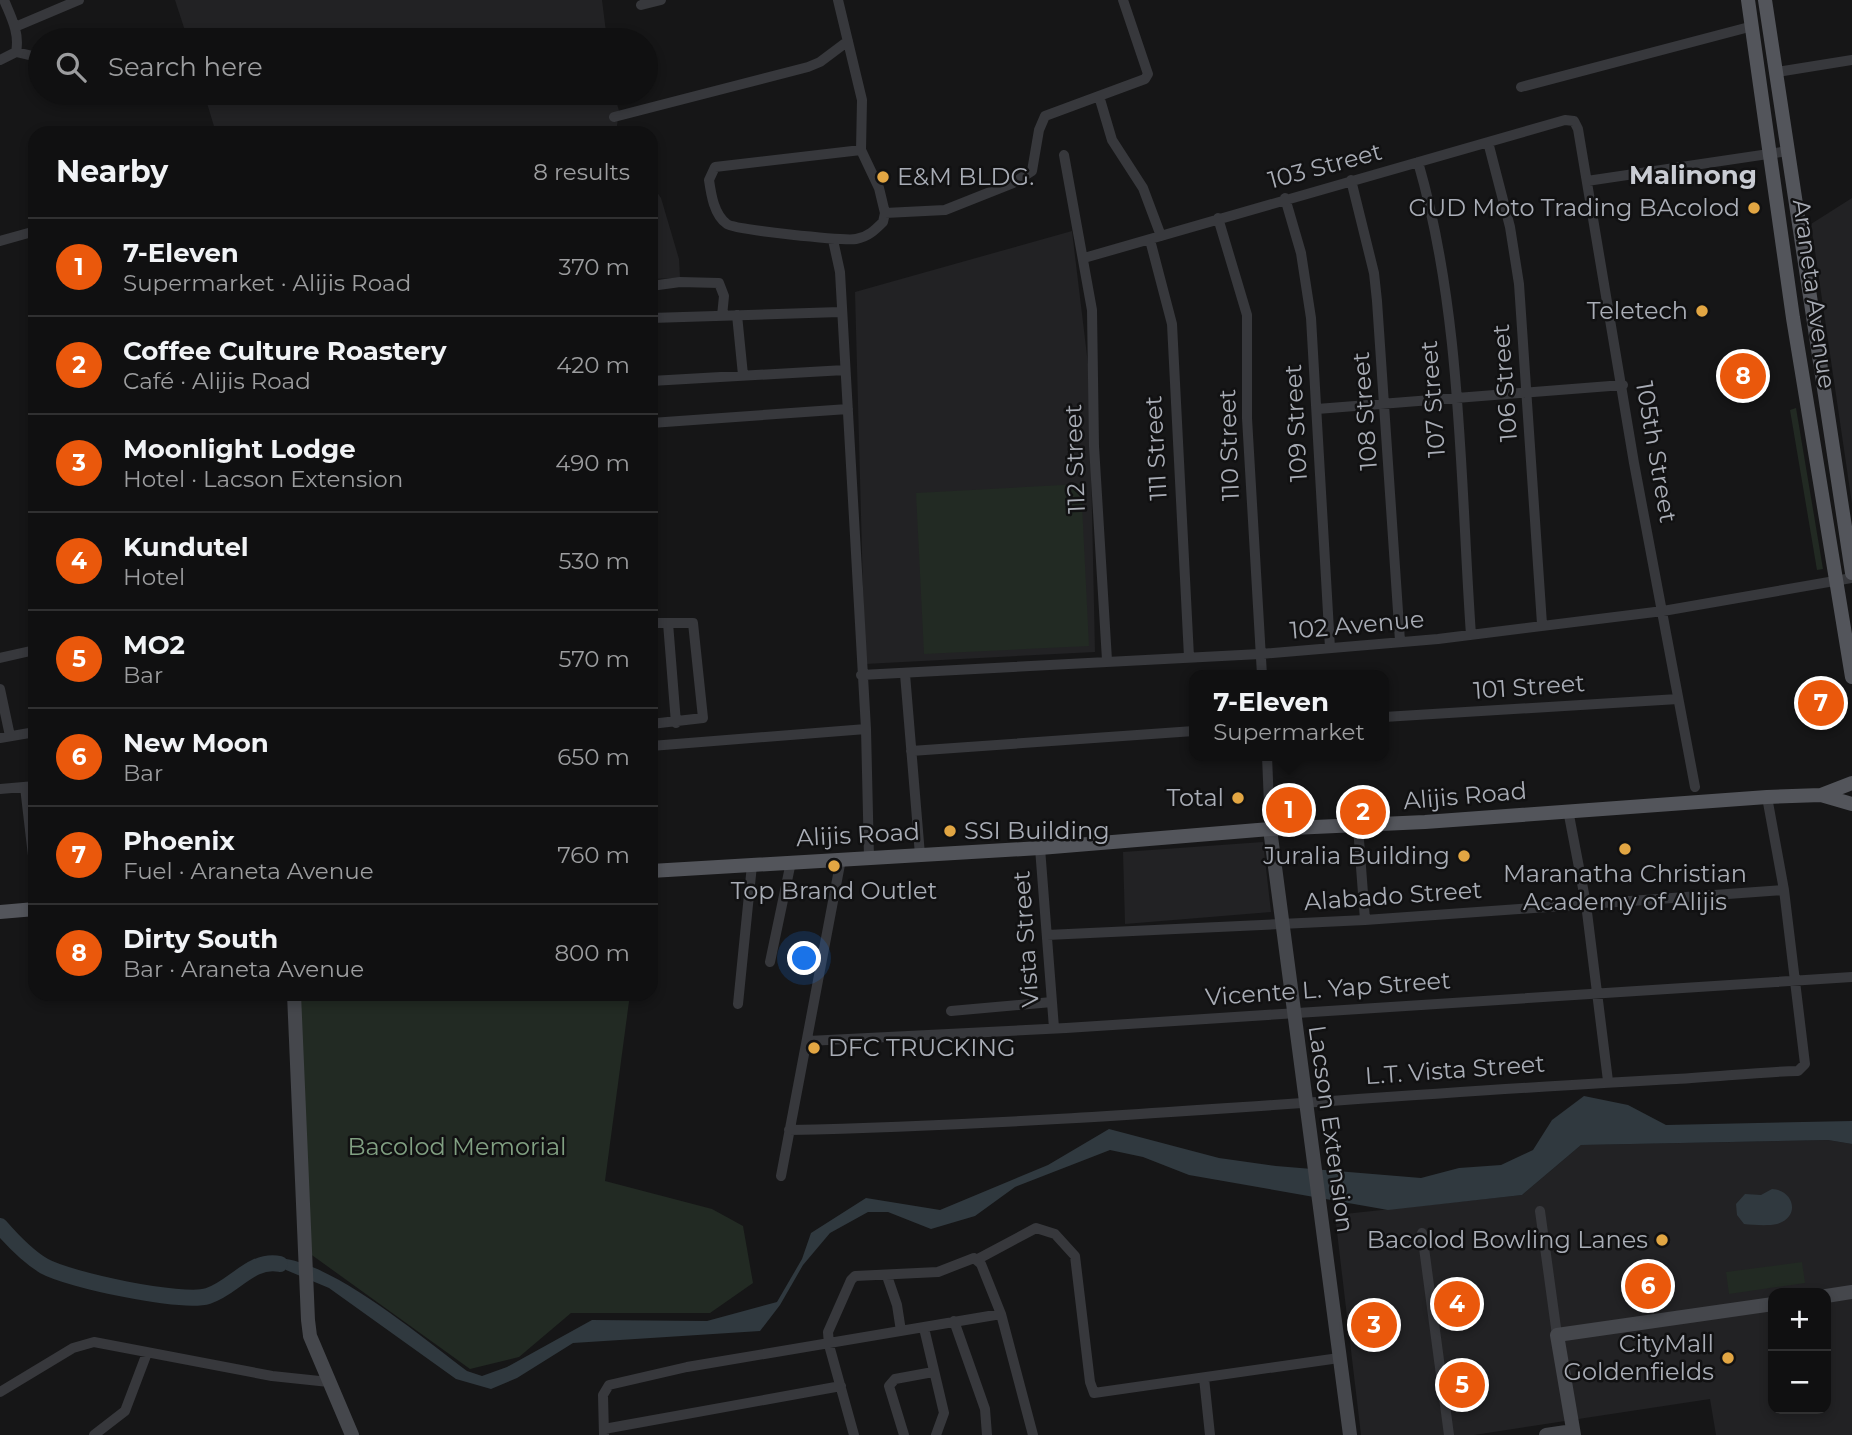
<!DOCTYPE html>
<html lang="en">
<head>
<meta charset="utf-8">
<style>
	body { margin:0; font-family:Montserrat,sans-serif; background:#1e1e1f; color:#f1f3f6 }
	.controls { position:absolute; right:21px; bottom:21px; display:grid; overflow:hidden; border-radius:14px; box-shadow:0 4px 10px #0003 }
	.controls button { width:63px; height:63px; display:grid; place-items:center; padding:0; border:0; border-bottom:2px solid #303031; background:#101011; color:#f1f3f6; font:35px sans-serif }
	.you { position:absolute; left:805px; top:959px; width:24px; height:24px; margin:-18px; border:5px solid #fff; border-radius:50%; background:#1a73e8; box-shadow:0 0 0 10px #1a73e833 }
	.badge { display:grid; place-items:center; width:46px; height:46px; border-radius:50%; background:#ea580c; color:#fff; font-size:23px; font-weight:700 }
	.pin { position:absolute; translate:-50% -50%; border:4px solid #fff; box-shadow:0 2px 7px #0006 }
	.popup { position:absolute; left:1189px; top:670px; width:200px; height:91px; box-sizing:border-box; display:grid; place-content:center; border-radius:14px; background:#101011; filter:drop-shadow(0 2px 5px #0005); font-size:23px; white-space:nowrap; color:#9c9d9f }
	.popup b { font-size:26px; color:#f1f3f6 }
	.popup::after { content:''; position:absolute; left:50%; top:100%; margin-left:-14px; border:14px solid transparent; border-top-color:#101011 }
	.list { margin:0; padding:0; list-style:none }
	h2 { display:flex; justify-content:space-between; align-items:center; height:91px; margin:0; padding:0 28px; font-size:30px }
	h2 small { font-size:23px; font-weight:400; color:#9c9d9f }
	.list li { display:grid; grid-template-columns:46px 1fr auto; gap:21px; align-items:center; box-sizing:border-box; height:98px; padding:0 28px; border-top:2px solid #303031 }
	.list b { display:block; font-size:26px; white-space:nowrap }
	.list p { margin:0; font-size:23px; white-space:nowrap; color:#9c9d9f }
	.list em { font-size:23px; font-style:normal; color:#9c9d9f }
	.icon { flex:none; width:38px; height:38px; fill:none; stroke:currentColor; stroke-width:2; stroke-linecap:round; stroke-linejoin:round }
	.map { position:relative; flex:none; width:1852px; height:1435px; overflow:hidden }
	.search { position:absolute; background:#101011; box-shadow:0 4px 10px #0003; left:28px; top:28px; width:630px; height:77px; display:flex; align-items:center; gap:18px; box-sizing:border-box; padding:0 24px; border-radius:38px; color:#9c9d9f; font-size:26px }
	.panel { position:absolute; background:#101011; box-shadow:0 4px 10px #0003; left:28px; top:126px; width:630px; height:875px; border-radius:21px }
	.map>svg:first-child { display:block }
	.built { fill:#222224; fill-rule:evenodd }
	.green { fill:#222a23 }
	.water { fill:#30393f }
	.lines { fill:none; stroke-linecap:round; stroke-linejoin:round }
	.river { stroke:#30393f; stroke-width:16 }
	.street { stroke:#37383c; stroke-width:10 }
	.secondary { stroke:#45474c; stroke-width:14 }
	.primary { stroke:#53555b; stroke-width:14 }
	.poi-dot { fill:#e2a643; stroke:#111112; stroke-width:2.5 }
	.labels { text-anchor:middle; stroke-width:5; stroke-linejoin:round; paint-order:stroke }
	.street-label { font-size:24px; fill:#a9adb6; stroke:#111112 }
	.poi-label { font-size:24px; fill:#a9adb6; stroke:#111112; text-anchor:end }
	.park-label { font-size:24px; fill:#81a082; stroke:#111112 }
	.neighbourhood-label { font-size:26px; font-weight:bold; fill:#c9ccd3; stroke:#111112 }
</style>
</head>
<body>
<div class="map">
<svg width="1852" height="1435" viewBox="0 0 1852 1435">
	<rect width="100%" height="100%" fill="#161617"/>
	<path class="built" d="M175,0h427l5,40h-419z
		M204,93h410l5,18 -3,22h-400z
		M651,184l10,14 18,61 1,19 -29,1z
		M1852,198v306l-41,-280z
		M1072,231l17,141 6,280 -230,12 -10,-372z
		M1263,842l8,70 -146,12 -2,-72z
		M1828,1140l24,4v291h-136l-6,-36 -236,36h-113l-26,-220 187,-20 59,-50zM1773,1293h53v116h-53z"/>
	<path class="green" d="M1796,408l27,161 -6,1 -27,-160z
		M1081,484l8,162 -165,8 -8,-161z
		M297,994h333l-25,187 107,28 31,17 10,57 -43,30h-139l-52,44 -49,12 -161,-116z
		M1802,1262l3,21 -76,11 -3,-22z"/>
	<path class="water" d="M1584,1096l44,9 38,20 186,-4v23l-24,-4 -247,5 -59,50 -134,15 -199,-35 -46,-18 -33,-7 -95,37 -40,29 -44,13 -43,-17h-20l-38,21 -27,32 -23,40 -20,26 -187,12 -56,35 -26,11 -35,-10 -127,-91 -43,-18 -6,-6 6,-5c52,8 137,79 181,112l15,5 25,-9 85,-47 115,1 70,-19 25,-43 9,-26 55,-35 74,12 108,-45 61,-36 110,29 57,8 145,12 38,-10 42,-3 32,-15 19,-30z
		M1772,1189c22,1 29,28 5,35 -8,2 -24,1 -33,0l-7,-9 -1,-11 9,-10 16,1z"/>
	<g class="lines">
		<path class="river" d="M0,1226c13,15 27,30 44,40 25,14 138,38 164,30 26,-8 43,-38 72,-32"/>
		<path class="street" d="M838,0l24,100 -1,50 18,38 6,25 -2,9c-8,8 -15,15 -27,17 -11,2 -122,-9 -129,-15 -13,-9 -16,-30 -18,-44l6,-13 146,-17
			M1123,0l25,74 -3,5 -46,17 13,44 31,48 18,48
			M641,5l20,-5
			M15,27l64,-27
			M16,52l17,4 7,19
			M0,60l16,-8c4,-19 -5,-35 -12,-52
			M1777,72l75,-12
			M1521,87l232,-61
			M614,117l194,-50 12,-5 28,-21
			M1488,142l22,85 9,57 23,340
			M1064,155l28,155 2,136 13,214
			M1418,162c44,151 42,317 53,473
			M1351,180l23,93 3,28 23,340
			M1587,181l201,-30
			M1285,198l16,55 10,65 19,330
			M885,213l60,-3 68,-27 19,-12 7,-41 6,-14 54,-20
			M1218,218l29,97v103l15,257
			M833,240l7,32 26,457 3,129
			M1150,240l22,84 17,333
			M0,241l32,-9
			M1084,258l481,-138 9,1 4,8 56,334 61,324
			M651,286l29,-4 39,1 5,13 -2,20
			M737,315l6,60
			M651,318l189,-6
			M651,381l194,-11
			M1317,409l306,-24
			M651,423l197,-14
			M651,623h42l10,95 -52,6
			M668,623l8,100
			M0,658l35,-8
			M905,674l15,181
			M861,675l399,-21 178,-15 225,-28 189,-33
			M0,689l10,47
			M1384,717l294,-18
			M0,738l35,-6
			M651,746l215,-17
			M911,751l283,-20
			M1267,756l3,73
			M25,787l10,86
			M0,789l35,-3
			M1568,810l18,94 22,177
			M1358,827l7,93
			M1040,848l14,180
			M1047,935l318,-15 419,-30
			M770,962l21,-100
			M738,1004l14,-139
			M951,1011l101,-9
			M808,1041l258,-13 786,-51
			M789,1130c296,-6 591,-36 887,-51 41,-2 81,-7 122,-8l7,-7 -21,-174 -17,-93
			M781,1176l60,-317
			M1540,1211l17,124
			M1422,1233l27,202
			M978,1259l58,-31 19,6 20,22 15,126 4,11 245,-35
			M887,1276l10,29 4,26
			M954,1321l31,88 2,26
			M924,1328l20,85 -8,22
			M1204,1378l6,57
			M0,1392l73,-44 21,-6 178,34 57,6
			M604,1429l237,-43
			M94,1435l31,-24 22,-58
			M604,1435l-1,-40 6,-10 78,-18 314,-53
			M854,1435l-25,-90 -1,-13 23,-52 4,-4 83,-4 36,-14 7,6 20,50 32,121
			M904,1435l-15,-49 6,-7 38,-7"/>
		<path class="secondary" d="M1270,829l80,606
			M294,994l14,326 2,16 42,99
			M1826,1296l26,-4
			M1546,1435l27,-4
			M1574,1435l-17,-100 216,-31"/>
		<path class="primary" d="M1748,0l45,318 59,359
			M1765,0l87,573
			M1821,795l31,-12
			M651,871l389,-23 230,-19 155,-7 342,-25 54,-2 31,9
			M0,912l35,-3"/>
	</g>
	<g class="poi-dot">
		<circle cx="883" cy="177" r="7"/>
		<circle cx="1754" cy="208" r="7"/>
		<circle cx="1702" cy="311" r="7"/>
		<circle cx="1238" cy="798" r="7"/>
		<circle cx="950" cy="831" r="7"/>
		<circle cx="1625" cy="849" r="7"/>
		<circle cx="1464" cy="856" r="7"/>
		<circle cx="834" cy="866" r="7"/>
		<circle cx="814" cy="1048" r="7"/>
		<circle cx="1662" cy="1240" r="7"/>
		<circle cx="1728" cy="1358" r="7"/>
	</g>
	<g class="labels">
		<g class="street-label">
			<text transform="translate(1325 166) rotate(-15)" y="8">103 Street</text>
			<text transform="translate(1814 294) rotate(82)" y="8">Araneta Avenue</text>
			<text transform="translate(1505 383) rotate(-94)" y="8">106 Street</text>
			<text transform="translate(1433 399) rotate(-94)" y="8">107 Street</text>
			<text transform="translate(1365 411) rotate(-94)" y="8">108 Street</text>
			<text transform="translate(1296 423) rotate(-93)" y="8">109 Street</text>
			<text transform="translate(1229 445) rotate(-92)" y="8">110 Street</text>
			<text transform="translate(1156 448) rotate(-93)" y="8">111 Street</text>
			<text transform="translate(1656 452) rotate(80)" y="8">105th Street</text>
			<text transform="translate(1075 459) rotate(-92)" y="8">112 Street</text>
			<text transform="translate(1357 625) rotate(-5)" y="8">102 Avenue</text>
			<text transform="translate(1529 687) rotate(-4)" y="8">101 Street</text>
			<text transform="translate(1465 796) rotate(-5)" y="8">Alijis Road</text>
			<text transform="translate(858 835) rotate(-3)" y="8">Alijis Road</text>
			<text transform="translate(1393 896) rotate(-4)" y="8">Alabado Street</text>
			<text transform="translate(1026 939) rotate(-94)" y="8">Vista Street</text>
			<text transform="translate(1328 989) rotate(-4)" y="8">Vicente L. Yap Street</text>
			<text transform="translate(1455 1070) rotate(-4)" y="8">L.T. Vista Street</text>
			<text transform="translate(1331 1129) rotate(82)" y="8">Lacson Extension</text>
		</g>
		<g class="poi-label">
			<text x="897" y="185" text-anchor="start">E&amp;M BLDG.</text>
			<text x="1740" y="216">GUD Moto Trading BAcolod</text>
			<text x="1688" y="319">Teletech</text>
			<text x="1224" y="806">Total</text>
			<text x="964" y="839" text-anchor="start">SSI Building</text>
			<text x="1450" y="864">Juralia Building</text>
			<text x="1625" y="882" text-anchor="middle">Maranatha Christian<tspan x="1625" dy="28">Academy of Alijis</tspan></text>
			<text x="834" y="899" text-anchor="middle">Top Brand Outlet</text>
			<text x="828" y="1056" text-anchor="start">DFC TRUCKING</text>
			<text x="1648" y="1248">Bacolod Bowling Lanes</text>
			<text x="1714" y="1352">CityMall<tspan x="1714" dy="28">Goldenfields</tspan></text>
		</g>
		<g class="park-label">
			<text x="457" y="1155">Bacolod Memorial</text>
		</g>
		<g class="neighbourhood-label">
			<text x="1693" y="184">Malinong</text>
		</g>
	</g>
</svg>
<div class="controls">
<button>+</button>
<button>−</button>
</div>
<div class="you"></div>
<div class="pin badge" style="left:1289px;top:810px">1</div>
<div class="popup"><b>7-Eleven</b>Supermarket</div>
<div class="pin badge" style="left:1363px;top:812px">2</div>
<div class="pin badge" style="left:1374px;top:1325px">3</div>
<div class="pin badge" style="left:1457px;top:1304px">4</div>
<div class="pin badge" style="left:1462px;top:1385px">5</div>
<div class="pin badge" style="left:1648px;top:1286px">6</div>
<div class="pin badge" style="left:1821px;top:703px">7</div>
<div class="pin badge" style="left:1743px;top:376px">8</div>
<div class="search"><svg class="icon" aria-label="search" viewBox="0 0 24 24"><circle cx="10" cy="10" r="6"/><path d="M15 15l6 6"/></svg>Search here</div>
<section class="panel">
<h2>Nearby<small>8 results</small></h2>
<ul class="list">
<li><span class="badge">1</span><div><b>7-Eleven</b><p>Supermarket · Alijis Road</p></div><em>370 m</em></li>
<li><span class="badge">2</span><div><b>Coffee Culture Roastery</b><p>Café · Alijis Road</p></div><em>420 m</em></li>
<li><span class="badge">3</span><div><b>Moonlight Lodge</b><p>Hotel · Lacson Extension</p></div><em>490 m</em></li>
<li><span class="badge">4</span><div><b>Kundutel</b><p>Hotel</p></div><em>530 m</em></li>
<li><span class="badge">5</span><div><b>MO2</b><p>Bar</p></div><em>570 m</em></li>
<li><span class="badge">6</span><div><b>New Moon</b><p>Bar</p></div><em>650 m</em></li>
<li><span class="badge">7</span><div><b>Phoenix</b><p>Fuel · Araneta Avenue</p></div><em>760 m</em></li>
<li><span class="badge">8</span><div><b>Dirty South</b><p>Bar · Araneta Avenue</p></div><em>800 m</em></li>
</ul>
</section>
</div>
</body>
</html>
